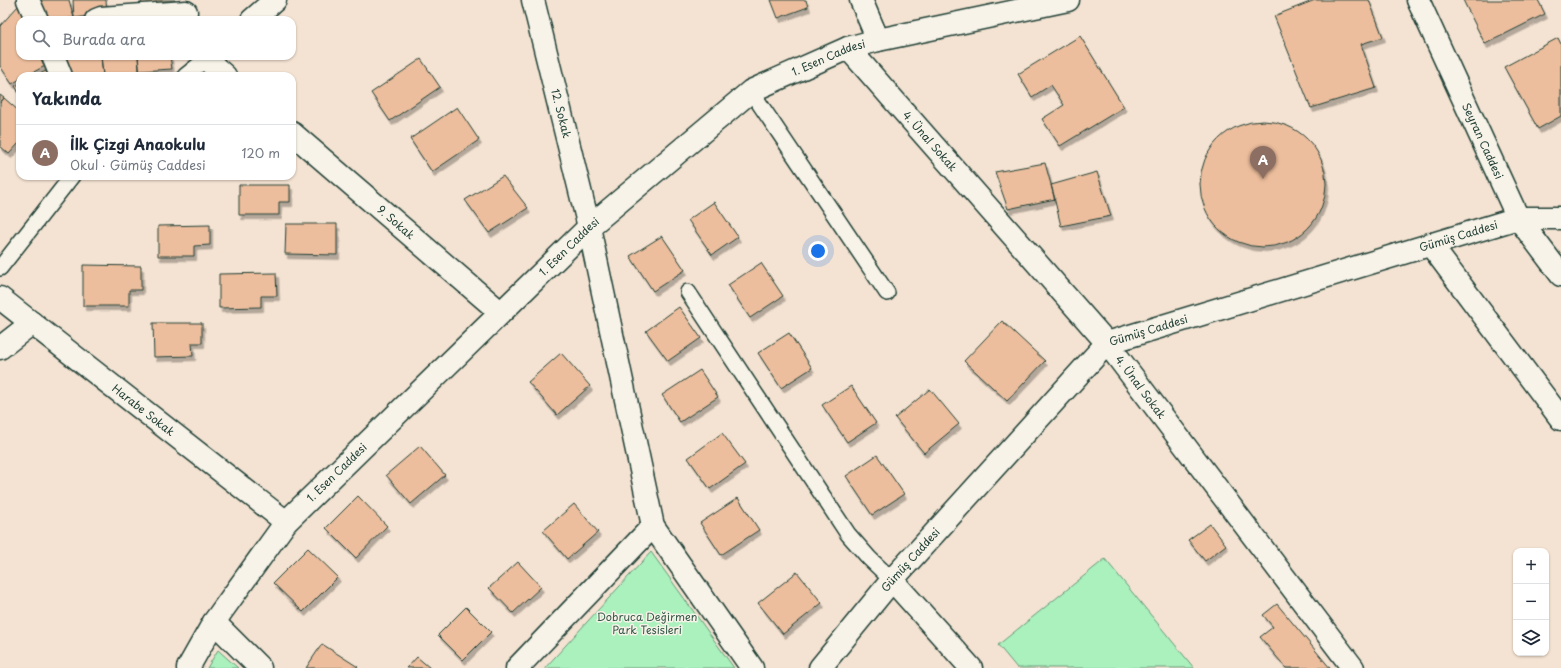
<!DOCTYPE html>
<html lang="tr">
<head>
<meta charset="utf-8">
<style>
	body { margin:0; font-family:"Playpen Sans",sans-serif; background:#f2f2f3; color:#1f2937 }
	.controls { position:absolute; right:12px; bottom:12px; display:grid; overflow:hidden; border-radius:8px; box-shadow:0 1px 3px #0004 }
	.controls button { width:36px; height:36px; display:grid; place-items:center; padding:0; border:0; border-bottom:1px solid #e0e1e3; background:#fff; color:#1f2937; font:20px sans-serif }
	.you { position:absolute; left:818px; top:251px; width:14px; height:14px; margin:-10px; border:3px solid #fff; border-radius:50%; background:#1a73e8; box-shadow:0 0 0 6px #1a73e833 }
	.badge { display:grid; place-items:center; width:26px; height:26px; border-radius:50%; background:#d1495b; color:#fff; font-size:13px; font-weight:700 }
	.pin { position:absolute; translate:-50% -33px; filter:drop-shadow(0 1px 2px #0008) }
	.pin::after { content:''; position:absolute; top:21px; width:14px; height:12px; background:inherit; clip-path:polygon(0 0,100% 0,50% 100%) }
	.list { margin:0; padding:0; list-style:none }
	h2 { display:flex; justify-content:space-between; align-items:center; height:52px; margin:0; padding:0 16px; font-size:17px }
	h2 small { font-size:13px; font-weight:400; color:#747a83 }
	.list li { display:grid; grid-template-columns:26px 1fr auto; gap:12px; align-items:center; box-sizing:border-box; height:56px; padding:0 16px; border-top:1px solid #e0e1e3 }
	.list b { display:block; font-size:15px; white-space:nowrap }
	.list p { margin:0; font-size:13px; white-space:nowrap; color:#747a83 }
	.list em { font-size:13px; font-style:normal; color:#747a83 }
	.icon { flex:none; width:22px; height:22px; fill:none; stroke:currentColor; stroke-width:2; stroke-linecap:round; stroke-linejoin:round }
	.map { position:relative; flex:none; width:1561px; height:668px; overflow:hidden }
	.search { position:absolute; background:#fff; box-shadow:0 1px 3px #0004; left:16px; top:16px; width:280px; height:44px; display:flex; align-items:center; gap:10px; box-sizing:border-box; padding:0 14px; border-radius:12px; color:#747a83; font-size:15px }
	.panel { position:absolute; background:#fff; box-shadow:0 1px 3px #0004; left:16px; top:72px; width:280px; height:108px; border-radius:12px }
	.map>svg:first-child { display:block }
	.green { fill:#aaf1bd; stroke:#649778 }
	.building { fill:#edbe9d; stroke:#1f3d34; filter:url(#shadow) }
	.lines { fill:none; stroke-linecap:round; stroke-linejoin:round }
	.lane-casing { stroke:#1f3d34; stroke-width:18 }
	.street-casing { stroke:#1f3d34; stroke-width:25 }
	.secondary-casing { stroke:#1f3d34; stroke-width:25 }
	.lane { stroke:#f7f3e8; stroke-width:15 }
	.street { stroke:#f7f3e8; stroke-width:22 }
	.secondary { stroke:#f7f3e8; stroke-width:22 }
	.labels { text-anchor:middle; stroke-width:3; stroke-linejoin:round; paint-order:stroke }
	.street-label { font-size:11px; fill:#1f3d34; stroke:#f7f3e8 }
	.park-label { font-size:11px; fill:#345849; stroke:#f7f3e8 }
</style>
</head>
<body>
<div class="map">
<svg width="1561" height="668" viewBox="0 0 1561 668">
	<defs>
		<filter id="shadow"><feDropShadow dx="2.5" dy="4.5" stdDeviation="0" flood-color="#0004"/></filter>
	</defs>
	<rect width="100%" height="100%" fill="#f4e3d2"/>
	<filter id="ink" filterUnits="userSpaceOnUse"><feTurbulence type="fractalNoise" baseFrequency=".025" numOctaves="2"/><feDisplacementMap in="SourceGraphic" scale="8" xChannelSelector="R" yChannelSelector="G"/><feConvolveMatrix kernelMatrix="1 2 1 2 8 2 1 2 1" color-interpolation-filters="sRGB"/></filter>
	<g filter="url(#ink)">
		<path class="green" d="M651,552l83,116h-189z
			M1105,559l89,109h-177l-19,-23z
			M218,650l20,18h-31z"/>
		<path class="building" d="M37,0h32l5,18 -29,2z
			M73,0h33l1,14 -33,4z
			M141,0h34v5l-33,3z
			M771,0h35l2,7 -30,11z
			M1315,0h54l14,37 -22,7 15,44 -65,20 -37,-92z
			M1463,0h75l7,14 -60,30z
			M18,6l6,14h-4v36h20l5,10 -19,10h-6v3l-8,5 -12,-18v-40z
			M1080,36l44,71 -64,39 -18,-27 22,-14 -13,-20 -19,12 -14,-23z
			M1558,38l3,6v72l-23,13 -34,-62z
			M63,56h38l2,20h-30z
			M101,56h37l2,20h-37z
			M138,56h32l2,13 -33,2z
			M421,59l19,28 -50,34 -19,-28z
			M46,71l3,5h-14z
			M20,84v11l-5,-9z
			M0,95l4,3 -4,5z
			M4,98l16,14v30l-11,12 -9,-8v-43z
			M457,107l22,33 -47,32 -22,-33z
			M1200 184a63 63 0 1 1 126 0a63 63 0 1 1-126 0Z
			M1045,163l10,36 -47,10 -13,-37z
			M1097,172l14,44 -50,10 -10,-41z
			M503,176l25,32 -39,25 -24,-33z
			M239,185h51v17h-11v13h-40z
			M714,202l24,35 -26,18 -24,-35z
			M286,224h51v31l-52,-1z
			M210,225v20l-16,1v10h-36v-30z
			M662,236l23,34 -32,21 -23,-35z
			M761,263l22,33 -33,22 -22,-33z
			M83,265l58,1v24h-12v16h-46z
			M276,273l1,23h-16v11l-42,1v-34z
			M679,307l22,31 -33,23 -22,-30z
			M1002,321l43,40 -38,40 -43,-40z
			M153,323h49v20h-10l1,13 -39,1z
			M789,333l23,35 -31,20 -23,-35z
			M561,353l29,33 -33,29 -29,-33z
			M700,370l18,27 -38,25 -18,-27z
			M851,386l25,37 -29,19 -25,-37z
			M930,389l29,35 -35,29 -29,-35z
			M722,433l23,31 -35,25 -22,-31z
			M420,446l25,29 -34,29 -25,-29z
			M877,455l27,39 -32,21 -26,-39z
			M358,496l29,30 -31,32 -30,-30z
			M738,498l21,32 -38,25 -21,-32z
			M574,504l24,28 -31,27 -24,-28z
			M1210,524l16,21 -21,16 -17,-21z
			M308,548l30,29 -35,35 -30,-29z
			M518,562l23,25 -28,26 -24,-25z
			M797,572l25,31 -39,31 -25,-31z
			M1277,604l53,64h-44l-26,-31 13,-10 -10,-12z
			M466,607l25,25 -28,28 -25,-25z
			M322,644l36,23 -1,1h-51z
			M417,657l13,11h-23z"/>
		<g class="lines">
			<defs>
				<path id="lane" d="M185,76l21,-17
					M751,91l136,202
					M0,268l72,-92
					M688,292l160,242 21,24 23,22"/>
				<g id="street">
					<path d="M28,0l9,20"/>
					<path id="s1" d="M533,0l56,227 64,299 99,142"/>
					<path d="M861,0l17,40"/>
					<path d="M96,20l5,-2 85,-6"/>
					<path d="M252,20l23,-20"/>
					<path id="s2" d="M848,48l259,295 246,325"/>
					<path d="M53,56l8,20"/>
					<path d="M204,56l2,3 19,17"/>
					<path id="s3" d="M292,133l208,179"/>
					<path d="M1430,244l131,175"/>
					<path id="s4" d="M0,298l286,224"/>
					<path d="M0,348l32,-25"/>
					<path d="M892,580l79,88"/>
					<path d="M214,622l46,46"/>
					<path d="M517,668l136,-142"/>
				</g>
				<g id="secondary">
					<path id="s5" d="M1418,0l100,218 43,57"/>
					<path id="s6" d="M188,668l26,-46 72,-100 303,-295 162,-136 97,-43 30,-8 190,-40"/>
					<path id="s7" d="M820,668l72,-88 215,-237 411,-125h43"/>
				</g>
			</defs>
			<use href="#lane" class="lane-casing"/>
			<use href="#street" class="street-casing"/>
			<use href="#secondary" class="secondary-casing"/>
			<use href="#lane" class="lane"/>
			<use href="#street" class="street"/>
			<use href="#secondary" class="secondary"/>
		</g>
	</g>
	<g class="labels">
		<g class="street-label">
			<text dy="4" stroke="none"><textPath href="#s6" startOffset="895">1. Esen Caddesi</textPath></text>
			<text dy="4" stroke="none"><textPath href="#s1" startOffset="117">12. Sokak</textPath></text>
			<text dy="4" stroke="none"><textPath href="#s5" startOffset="155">Seyran Caddesi</textPath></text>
			<text dy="4" stroke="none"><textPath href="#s2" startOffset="124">4. Ünal Sokak</textPath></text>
			<text dy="4" stroke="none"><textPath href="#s3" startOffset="137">9. Sokak</textPath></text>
			<text dy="4" stroke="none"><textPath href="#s7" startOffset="801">Gümüş Caddesi</textPath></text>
			<text dy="4" stroke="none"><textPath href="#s6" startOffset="571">1. Esen Caddesi</textPath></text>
			<text dy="4" stroke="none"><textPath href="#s7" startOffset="477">Gümüş Caddesi</textPath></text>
			<text dy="4" stroke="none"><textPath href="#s2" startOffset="448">4. Ünal Sokak</textPath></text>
			<text dy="4" stroke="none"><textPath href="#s4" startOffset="182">Harabe Sokak</textPath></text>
			<text dy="4" stroke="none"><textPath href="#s6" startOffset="247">1. Esen Caddesi</textPath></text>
			<text dy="4" stroke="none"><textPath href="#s7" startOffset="141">Gümüş Caddesi</textPath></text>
		</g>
		<g class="park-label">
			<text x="647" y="621">Dobruca Değirmen<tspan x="647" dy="13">Park Tesisleri</tspan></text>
		</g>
	</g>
</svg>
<div class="controls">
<button>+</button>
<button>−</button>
<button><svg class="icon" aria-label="layers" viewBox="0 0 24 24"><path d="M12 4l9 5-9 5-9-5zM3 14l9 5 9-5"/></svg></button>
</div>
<div class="you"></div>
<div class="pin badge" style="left:1263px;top:179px;background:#8d6e63">A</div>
<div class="search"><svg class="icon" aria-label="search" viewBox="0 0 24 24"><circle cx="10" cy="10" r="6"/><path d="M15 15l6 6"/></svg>Burada ara</div>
<section class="panel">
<h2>Yakında<small></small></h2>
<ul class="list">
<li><span class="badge" style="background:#8d6e63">A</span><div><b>İlk Çizgi Anaokulu</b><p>Okul · Gümüş Caddesi</p></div><em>120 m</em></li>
</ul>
</section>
</div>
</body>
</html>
